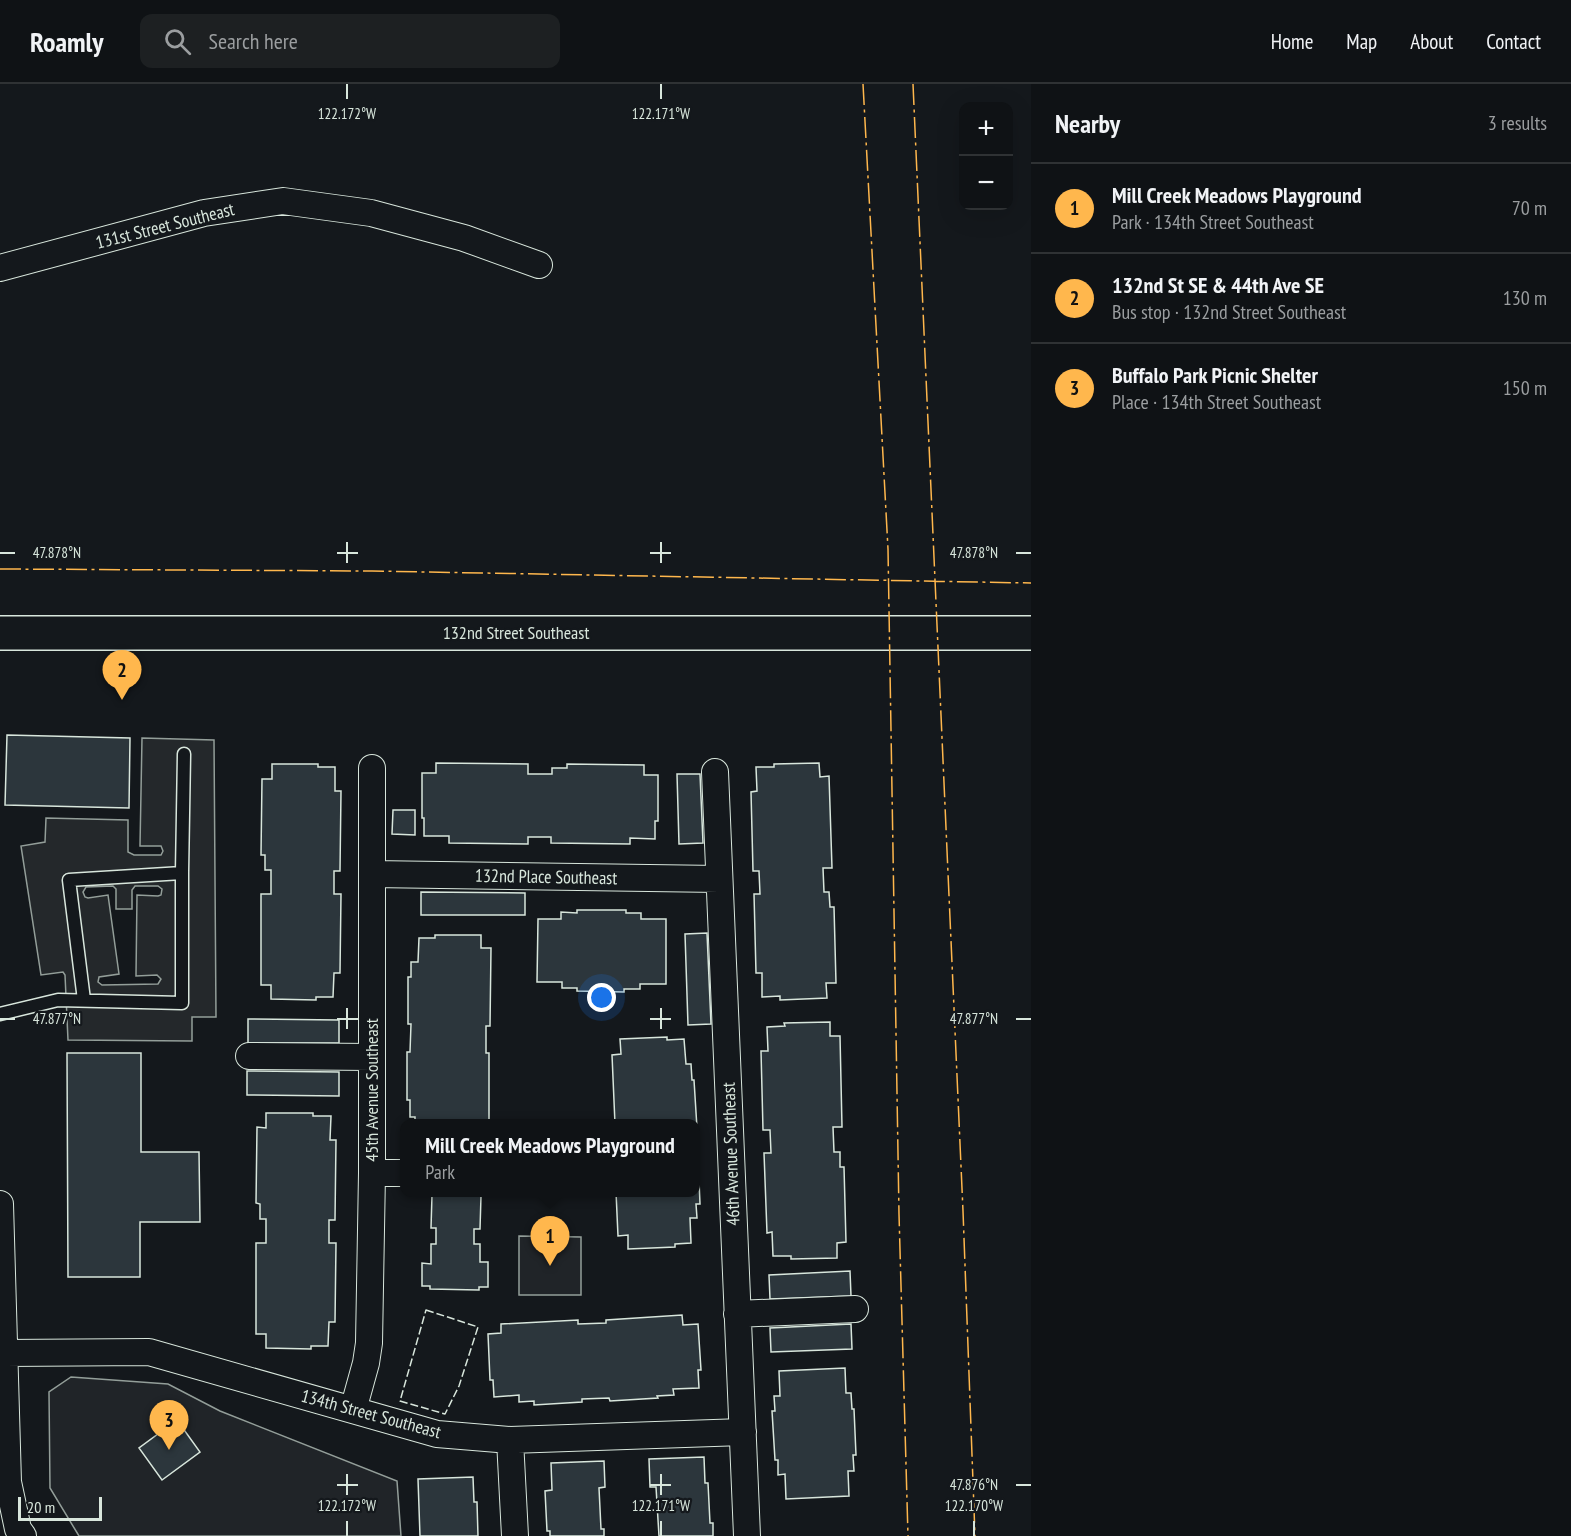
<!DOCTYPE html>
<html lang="en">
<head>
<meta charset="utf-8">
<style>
	body { margin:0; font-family:"PT Sans Narrow",sans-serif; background:#1d2022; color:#f1f3f6 }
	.controls { position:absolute; right:18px; top:18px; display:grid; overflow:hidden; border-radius:12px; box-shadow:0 6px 24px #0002 }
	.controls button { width:54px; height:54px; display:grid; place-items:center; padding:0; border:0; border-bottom:2px solid #2f3234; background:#0f1215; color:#f1f3f6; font:30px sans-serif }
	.scale { position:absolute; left:18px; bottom:15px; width:84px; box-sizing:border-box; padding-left:6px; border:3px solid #d8e6dc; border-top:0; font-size:16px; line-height:21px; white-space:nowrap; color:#d8e6dc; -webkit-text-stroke:4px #14181c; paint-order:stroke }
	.you { position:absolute; left:602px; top:914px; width:21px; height:21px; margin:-15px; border:4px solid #fff; border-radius:50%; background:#1a73e8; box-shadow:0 0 0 9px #1a73e833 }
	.badge { display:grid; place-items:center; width:39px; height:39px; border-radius:50%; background:#ffb74d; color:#111; font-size:20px; font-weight:700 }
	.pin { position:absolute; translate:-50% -50px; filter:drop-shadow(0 2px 3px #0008) }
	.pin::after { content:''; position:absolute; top:32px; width:21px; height:18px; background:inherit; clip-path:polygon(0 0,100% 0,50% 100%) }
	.popup { position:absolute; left:400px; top:1035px; width:300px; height:78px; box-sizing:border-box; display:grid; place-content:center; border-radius:12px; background:#0f1215; filter:drop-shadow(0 2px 4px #0005); font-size:20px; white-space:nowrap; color:#9b9ea0 }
	.popup b { font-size:22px; color:#f1f3f6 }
	.popup::after { content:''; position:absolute; left:50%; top:100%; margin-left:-12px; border:12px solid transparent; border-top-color:#0f1215 }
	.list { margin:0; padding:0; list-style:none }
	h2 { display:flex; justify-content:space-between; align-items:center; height:78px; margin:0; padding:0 24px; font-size:26px }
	h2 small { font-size:20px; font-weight:400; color:#9b9ea0 }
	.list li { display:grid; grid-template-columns:39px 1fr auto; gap:18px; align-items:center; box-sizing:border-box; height:90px; padding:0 24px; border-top:2px solid #2f3234 }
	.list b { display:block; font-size:22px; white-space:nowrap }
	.list p { margin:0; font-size:20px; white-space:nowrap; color:#9b9ea0 }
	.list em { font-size:20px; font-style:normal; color:#9b9ea0 }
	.icon { flex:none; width:33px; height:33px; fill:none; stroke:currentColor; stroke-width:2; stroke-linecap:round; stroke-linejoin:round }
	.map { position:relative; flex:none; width:1031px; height:1452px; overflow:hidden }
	header { display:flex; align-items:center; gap:36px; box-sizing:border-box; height:84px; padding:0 30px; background:#0f1215; border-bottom:2px solid #2f3234 }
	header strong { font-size:28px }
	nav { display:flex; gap:33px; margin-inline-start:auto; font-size:21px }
	.search { width:420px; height:54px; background:#1d2022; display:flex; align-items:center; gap:15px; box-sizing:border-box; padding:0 21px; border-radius:12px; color:#9b9ea0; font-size:22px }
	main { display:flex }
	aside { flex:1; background:#0f1215 }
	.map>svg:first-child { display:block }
	.green { fill:#202428; stroke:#939e99; stroke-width:1.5 }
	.parking { fill:#24282b; stroke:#939e99; stroke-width:1.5; fill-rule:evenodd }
	.building { fill:#2c363c; stroke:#d8e6dc; stroke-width:1.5 }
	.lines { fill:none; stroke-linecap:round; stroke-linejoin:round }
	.lane-casing { stroke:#d8e6dc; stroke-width:15 }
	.street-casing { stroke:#d8e6dc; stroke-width:28 }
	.primary-casing { stroke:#d8e6dc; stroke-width:36 }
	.lane { stroke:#14181c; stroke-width:12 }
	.street { stroke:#14181c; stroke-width:26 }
	.primary { stroke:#14181c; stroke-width:33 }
	.fence { stroke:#d8e6dc; stroke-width:1.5; stroke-dasharray:8 3; stroke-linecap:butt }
	.power { stroke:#ffb74d; stroke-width:1.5; stroke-dasharray:21 4.5 3 4.5; stroke-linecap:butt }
	.ticks { fill:none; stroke:#d8e6dc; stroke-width:2 }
	.labels { text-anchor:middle; stroke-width:4.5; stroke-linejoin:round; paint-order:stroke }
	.street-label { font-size:18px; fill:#d8e6dc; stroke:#14181c }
	.ticks-label { font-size:15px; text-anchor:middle; fill:#d8e6dc; stroke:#14181c; stroke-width:4.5; stroke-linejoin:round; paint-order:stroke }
</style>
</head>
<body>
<header>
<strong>Roamly</strong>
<div class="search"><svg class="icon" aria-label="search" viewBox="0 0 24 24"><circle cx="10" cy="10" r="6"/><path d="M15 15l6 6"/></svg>Search here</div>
<nav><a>Home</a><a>Map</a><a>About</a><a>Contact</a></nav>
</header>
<main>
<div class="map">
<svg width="1031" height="1452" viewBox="0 0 1031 1452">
	<rect width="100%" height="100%" fill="#14181c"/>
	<path class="green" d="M519,1152l62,1v58h-62z
		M71,1293l97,7 52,27 177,70 4,55h-322l-29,-48 -1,-96z"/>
	<path class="parking" d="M142,654l72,2 2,277h-24v24l-124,-1 -3,-65 -2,-3 -22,3 -20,-129 24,-4 1,-24 82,2v32l6,3h27l2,-4 -2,-5h-21zM113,802l3,3v20h16v-19l3,-4h23l4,3 -1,6 -3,1 -21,-1 -1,81 21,-1 4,4 -3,5 -56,1 -4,-3 1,-5 20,-3 -11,-79 -20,3 -3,-1 -2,-5 3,-5z"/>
	<path class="building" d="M7,651l123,3 -1,70 -124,-3z
		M436,679l92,1v10h24v-6h15v-4l77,1v10h14v46h-3v18l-25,-1v6l-79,-1v-6h-23v7l-79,-1v-7h-25v-18h-2v-45h14z
		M819,679l1,14 9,-1 3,92h-9l1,24h5l1,15h4l2,76h-10l1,15 -47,2v-4l-18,1v-24h-6l-2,-79h6l-1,-23h-6l-2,-79 6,-1 -1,-24h18v-3z
		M272,680h46v3h17v24h6l-1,80h-6v23h7l-1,79h-6l-1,24h-17v3l-45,-1v-14h-10v-91h10v-24h-6v-15h-4l1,-76h10z
		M677,690h23l3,69 -24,1z
		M393,726h22v25l-23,-1z
		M421,808l104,1v22h-104z
		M577,826h49v3h15v6h25v65h-26v5h-16v3l-47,-1v-3h-15v-6h-25l1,-63h23v-7l16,1z
		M707,849l4,91 -23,1 -3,-91z
		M435,851h46v13h10l-1,78h-4v27h3v71h-74v-7h-5v-17h-3v-48h3l1,-28h-3v-47h3v-15h7l1,-24h16z
		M248,935l91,1v23h-91z
		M830,938v14h10l2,91h-9l1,25h6v15h4l2,75 -9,1v15l-46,1v-3h-18l-1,-24 -5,1 -3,-80h7l-1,-23h-7l-2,-79h7l-1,-24 18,-1 -1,-3z
		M667,953v3l17,-1 2,25h5l1,16h2l3,48 -1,-4h-81l-3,-69 9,-1 -1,-15z
		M67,969h74v99h58l1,70h-60v55h-72z
		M247,987l92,1v24l-92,-1z
		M266,1029h47v3h18l-1,24h6l-1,80h-6v23h7l-1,79h-6l-1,24h-17v3l-45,-1v-14h-10v-91h10v-24h-6v-15l-4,-1 1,-76 9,1z
		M696,1072h2l2,48h-4l1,14h-7l1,25 -16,1v3l-47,2v-14l-10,1 -2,-44h80z
		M432,1111l49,1 -1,33h-6v15h6v18h8v25h-9v3l-49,-1v-3h-8v-23l9,1v-20h5v-16h-5z
		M850,1187l1,25 -81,3 -1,-24z
		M682,1231l1,10 15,-1 3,46h-3l1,18 -26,1 1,6 -17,1 1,2 -48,3 -1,-3 -27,1v3l-48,3v-4l-15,1v-7l-25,2 -1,-17h-3l-2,-46 13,-1v-9l77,-4v4l28,-1v-3z
		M851,1240l1,25 -81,3 -1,-24z
		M845,1284l1,25h5l1,16h2l2,46h-3l1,16h-6l1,25 -63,3 -1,-25 -7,1v-15h-3l-3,-49h3l-1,-15h6l-1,-25z
		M177,1336l23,32 -38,28 -23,-32z
		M704,1373l1,26h3l2,40h3v13h-54l-3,-49h-6l-1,-28z
		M604,1377l1,26 -6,1 2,41h3v7h-54v-5h-3l-2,-40 7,-1 -1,-27z
		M473,1393l1,25h3l1,34h-58l-2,-57z"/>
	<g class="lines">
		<defs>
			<path id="lane" d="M182,789l2,-119
				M0,930l58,-14 124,3v-130l-113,7 15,120"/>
			<path id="street" d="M0,184l204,-55 79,-12 88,12 93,25 75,27
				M715,688l32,764
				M372,790l347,5
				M249,972l123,1
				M372,1089h32
				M0,1120l8,278 10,47 5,7
				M737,1230l118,-5
				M5,1269l144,-1 288,82 73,6 233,-8
				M353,1326l13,-47 3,-20 3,-170v-405
				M510,1356l5,96"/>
			<path id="primary" d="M0,549h1031"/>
		</defs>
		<use href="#lane" class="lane-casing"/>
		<use href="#street" class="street-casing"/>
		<use href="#primary" class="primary-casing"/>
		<use href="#lane" class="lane"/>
		<use href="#street" class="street"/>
		<use href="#primary" class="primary"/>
		<path class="fence" d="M426,1226l52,17 -19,59 -14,28 -45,-13z"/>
		<path class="power" d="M863,0l25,465 11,665 9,322
			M913,0l50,1127 12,325
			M0,485l372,2 659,12"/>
	</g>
	<path class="ticks" d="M347,0v15M661,0v15M347,458v21M661,458v21M0,469h15M337,469h21M650,469h21M1016,469h15M347,924v21M661,924v21M0,935h15M337,935h21M650,935h21M1016,935h15M347,1390v21M661,1390v21M337,1401h21M650,1401h21M1016,1401h15M347,1437v15M661,1437v15M974,1437v15"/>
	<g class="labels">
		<g class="street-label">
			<text transform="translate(165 142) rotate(-14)" y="6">131st Street Southeast</text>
			<text x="516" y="555">132nd Street Southeast</text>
			<text transform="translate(546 793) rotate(1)" y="6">132nd Place Southeast</text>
			<text transform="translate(372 1006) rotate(-90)" y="6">45th Avenue Southeast</text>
			<text transform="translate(731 1070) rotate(-92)" y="6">46th Avenue Southeast</text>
			<text transform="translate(371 1330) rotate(15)" y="6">134th Street Southeast</text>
		</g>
	</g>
	<g class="ticks-label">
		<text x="347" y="35">122.172°W</text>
		<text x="661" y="35">122.171°W</text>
		<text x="57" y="474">47.878°N</text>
		<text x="974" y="474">47.878°N</text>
		<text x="57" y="940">47.877°N</text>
		<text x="974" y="940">47.877°N</text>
		<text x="974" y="1406">47.876°N</text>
		<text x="347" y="1427">122.172°W</text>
		<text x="661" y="1427">122.171°W</text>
		<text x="974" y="1427">122.170°W</text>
	</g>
</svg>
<div class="controls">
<button>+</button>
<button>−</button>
</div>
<div class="scale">20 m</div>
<div class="you"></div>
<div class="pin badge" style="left:550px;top:1182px">1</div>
<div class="popup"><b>Mill Creek Meadows Playground</b>Park</div>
<div class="pin badge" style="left:122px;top:616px">2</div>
<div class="pin badge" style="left:169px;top:1366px">3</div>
</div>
<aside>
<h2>Nearby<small>3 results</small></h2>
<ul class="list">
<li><span class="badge">1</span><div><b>Mill Creek Meadows Playground</b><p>Park · 134th Street Southeast</p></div><em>70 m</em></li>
<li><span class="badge">2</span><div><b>132nd St SE &amp; 44th Ave SE</b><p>Bus stop · 132nd Street Southeast</p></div><em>130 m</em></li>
<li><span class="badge">3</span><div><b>Buffalo Park Picnic Shelter</b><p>Place · 134th Street Southeast</p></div><em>150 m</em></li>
</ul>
</aside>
</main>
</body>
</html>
